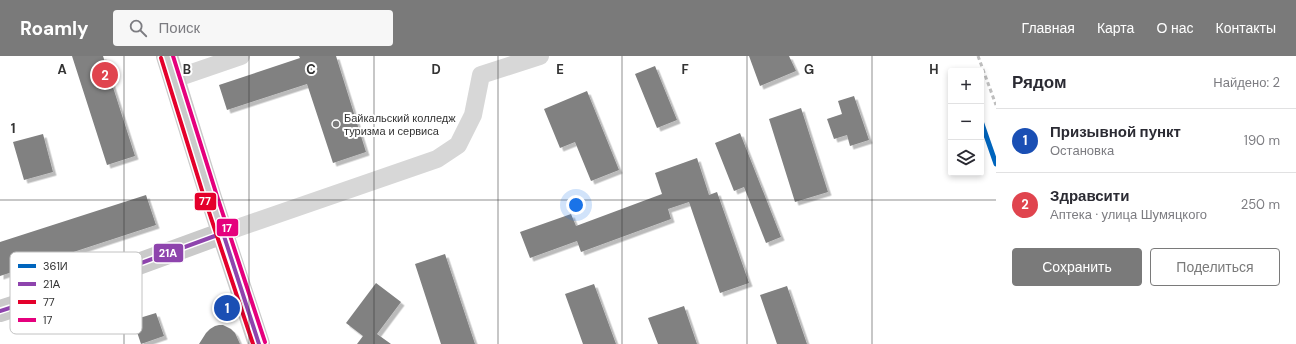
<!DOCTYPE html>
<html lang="ru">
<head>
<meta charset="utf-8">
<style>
	body { margin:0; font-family:"DM Sans",sans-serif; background:#f7f7f7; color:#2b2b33 }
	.controls { position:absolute; right:12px; top:12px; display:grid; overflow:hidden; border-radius:4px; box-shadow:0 2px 6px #0003 }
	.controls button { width:36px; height:36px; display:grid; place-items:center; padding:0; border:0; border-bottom:1px solid #e1e1e2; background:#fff; color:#2b2b33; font:20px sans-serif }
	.you { position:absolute; left:576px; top:149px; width:14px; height:14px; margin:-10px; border:3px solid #fff; border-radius:50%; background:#1a73e8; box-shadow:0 0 0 6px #1a73e833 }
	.badge { display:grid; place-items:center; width:26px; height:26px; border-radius:50%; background:#7a7a7a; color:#fff; font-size:13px; font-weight:700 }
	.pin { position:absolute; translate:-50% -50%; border:2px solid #fff; box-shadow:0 1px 4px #0006 }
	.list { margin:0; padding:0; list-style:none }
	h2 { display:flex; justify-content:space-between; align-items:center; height:52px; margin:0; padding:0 16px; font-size:17px }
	h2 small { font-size:13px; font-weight:400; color:#7c7c81 }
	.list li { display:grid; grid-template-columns:26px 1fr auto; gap:12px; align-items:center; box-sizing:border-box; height:64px; padding:0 16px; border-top:1px solid #e1e1e2 }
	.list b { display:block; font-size:15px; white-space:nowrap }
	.list p { margin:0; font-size:13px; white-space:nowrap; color:#7c7c81 }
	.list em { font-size:13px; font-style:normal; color:#7c7c81 }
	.actions { display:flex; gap:8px; padding:12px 16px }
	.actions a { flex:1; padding:9px 0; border:1px solid #7a7a7a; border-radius:4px; text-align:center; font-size:14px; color:#7a7a7a }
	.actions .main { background:#7a7a7a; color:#fff }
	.icon { flex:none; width:22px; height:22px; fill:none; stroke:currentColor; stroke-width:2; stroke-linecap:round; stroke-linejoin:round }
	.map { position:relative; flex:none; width:996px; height:288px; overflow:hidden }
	header { display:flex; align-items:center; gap:24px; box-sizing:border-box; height:56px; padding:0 20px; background:#7a7a7a; color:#fff }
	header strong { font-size:19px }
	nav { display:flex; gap:22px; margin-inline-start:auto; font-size:14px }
	.search { width:280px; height:36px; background:#f7f7f7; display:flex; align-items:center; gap:10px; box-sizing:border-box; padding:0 14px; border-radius:4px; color:#7c7c81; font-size:15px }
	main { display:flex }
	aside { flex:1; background:#fff }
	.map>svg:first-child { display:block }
	.building { fill:#818181; filter:url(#shadow) }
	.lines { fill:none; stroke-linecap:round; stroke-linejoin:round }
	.minor { stroke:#d7d7d7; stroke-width:18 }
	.major { stroke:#cacaca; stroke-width:22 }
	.rail { stroke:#bebebe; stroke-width:3; stroke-dasharray:4 3; stroke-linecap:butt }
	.bus-1-casing { stroke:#fff; stroke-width:7 }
	.bus-2-casing { stroke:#fff; stroke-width:7 }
	.bus-3-casing { stroke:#fff; stroke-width:7 }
	.bus-1 { stroke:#8e44ad; stroke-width:4 }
	.bus-2 { stroke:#e4002b; stroke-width:4 }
	.bus-3 { stroke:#e5007d; stroke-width:4 }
	.rail-1-casing { stroke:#fff; stroke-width:8 }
	.rail-1 { stroke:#0065bd; stroke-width:5 }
	.grid { fill:none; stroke:#333; stroke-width:1; stroke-opacity:0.55 }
	.poi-dot { fill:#7a7a7a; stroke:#fff; stroke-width:1.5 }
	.labels { text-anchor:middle; stroke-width:4; stroke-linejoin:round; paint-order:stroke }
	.poi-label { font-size:11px; fill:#333; stroke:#fff; text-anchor:start }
	.key { fill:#fff; stroke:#c2c2c2; stroke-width:1 }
	.key-label { font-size:11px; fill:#333 }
	.grid-label { font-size:13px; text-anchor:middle; font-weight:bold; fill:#333; stroke:#fff; stroke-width:4; stroke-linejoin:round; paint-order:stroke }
	.line-badge { stroke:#fff; stroke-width:1.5 }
	.badge-label { font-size:11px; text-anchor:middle; font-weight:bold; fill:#fff }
</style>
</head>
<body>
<header>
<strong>Roamly</strong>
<div class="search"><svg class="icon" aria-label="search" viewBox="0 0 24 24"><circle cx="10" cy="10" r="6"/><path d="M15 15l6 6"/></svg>Поиск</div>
<nav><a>Главная</a><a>Карта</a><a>О нас</a><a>Контакты</a></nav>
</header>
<main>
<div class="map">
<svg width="996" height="288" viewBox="0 0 996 288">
	<defs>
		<filter id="shadow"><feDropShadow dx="3.5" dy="3.5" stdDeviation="0" flood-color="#0004"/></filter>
	</defs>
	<rect width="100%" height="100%" fill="#fff"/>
	<path class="building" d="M72,0h31l32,100 -28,9z
		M299,0h37l30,96 -33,11 -26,-79 -80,26 -8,-25 81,-27z
		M749,0h40l7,15 -36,15z
		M655,10l22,54 -20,8 -22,-54z
		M587,35l32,79 -28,11 -16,-39 -15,6 -16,-39z
		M854,40l15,44 -19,6 -3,-11 -13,4 -7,-20 15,-5 -4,-13z
		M801,52l27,84 -33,10 -26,-83z
		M740,77l41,104 -15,6 -22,-56 -10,4 -19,-48z
		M43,78l10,38 -29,8 -11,-38z
		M697,102l12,37 8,-3 32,91 -29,10 -31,-91 -21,7 3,10 -90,33 -4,-11 -47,17 -10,-26 51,-18 5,12 86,-32 -7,-21z
		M146,139l10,30 -156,51v-34z
		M445,198l30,90h-34l-26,-80z
		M376,227l25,19 -24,32 14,10h-34l6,-8 -17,-13z
		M594,228l22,60h-33l-18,-50z
		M787,230l20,58h-30l-17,-49z
		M684,250l13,38h-39l-10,-26z
		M156,257l8,23 -23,8 -8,-24z
		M219,269h4l8,4 4,4 5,11h-41l7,-11 4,-4 5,-3z"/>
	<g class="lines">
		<path class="minor" d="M174,23l67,-23
			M223,177l214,-74 21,-14 15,-30 8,-40 59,-19"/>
		<path class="major" d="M167,0l44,142 48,146
			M0,255l81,-26 142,-52"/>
		<path class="rail" d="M978,0l18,49"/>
		<defs>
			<path id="bus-1" d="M223,177l36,111
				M0,255l81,-26 142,-52"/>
			<path id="bus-2" d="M161,2l44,142 48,144"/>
			<path id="bus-3" d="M173,0l44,140 48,146"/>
		</defs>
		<use href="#bus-1" class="bus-1-casing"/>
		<use href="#bus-2" class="bus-2-casing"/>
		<use href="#bus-3" class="bus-3-casing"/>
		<use href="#bus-1" class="bus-1"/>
		<use href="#bus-2" class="bus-2"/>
		<use href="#bus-3" class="bus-3"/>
		<defs>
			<path id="rail-1" d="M981,65l15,43"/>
		</defs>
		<use href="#rail-1" class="rail-1-casing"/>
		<use href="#rail-1" class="rail-1"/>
	</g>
	<path class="grid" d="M124,0v288M249,0v288M374,0v288M498,0v288M622,0v288M747,0v288M872,0v288M0,144h996"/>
	<circle class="poi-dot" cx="336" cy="68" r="4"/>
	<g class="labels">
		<g class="poi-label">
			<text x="344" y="66">Байкальский колледж<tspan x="344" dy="13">туризма и сервиса</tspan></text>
		</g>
	</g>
	<rect x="10" y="196" width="132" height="82" rx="6" class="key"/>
	<rect x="18" y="208" width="18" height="4" fill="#0065bd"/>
	<rect x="18" y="226" width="18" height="4" fill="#8e44ad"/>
	<rect x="18" y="244" width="18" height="4" fill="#e4002b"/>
	<rect x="18" y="262" width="18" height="4" fill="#e5007d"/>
	<g class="key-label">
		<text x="43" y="214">361И</text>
		<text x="43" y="232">21А</text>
		<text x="43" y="250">77</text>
		<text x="43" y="268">17</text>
	</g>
	<g class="grid-label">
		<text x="62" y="18">A</text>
		<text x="187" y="18">B</text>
		<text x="311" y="18">C</text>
		<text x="436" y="18">D</text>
		<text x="560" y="18">E</text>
		<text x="685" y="18">F</text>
		<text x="809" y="18">G</text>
		<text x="934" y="18">H</text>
		<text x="13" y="77">1</text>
	</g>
	<g class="line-badge">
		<rect x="194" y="136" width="23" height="19" rx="4" fill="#e4002b"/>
		<rect x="216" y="162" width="23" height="19" rx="4" fill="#e5007d"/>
		<rect x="153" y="187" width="31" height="20" rx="4" fill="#8e44ad"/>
	</g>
	<g class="badge-label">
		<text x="205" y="149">77</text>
		<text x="227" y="176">17</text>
		<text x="168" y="201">21А</text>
	</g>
</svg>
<div class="controls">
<button>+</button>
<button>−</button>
<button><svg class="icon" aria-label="layers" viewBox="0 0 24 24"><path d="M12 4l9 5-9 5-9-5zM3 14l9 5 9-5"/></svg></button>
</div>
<div class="you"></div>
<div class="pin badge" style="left:227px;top:252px;background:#1a4fb4">1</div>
<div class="pin badge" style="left:105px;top:19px;background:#e0444e">2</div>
</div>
<aside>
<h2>Рядом<small>Найдено: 2</small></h2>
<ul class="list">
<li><span class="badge" style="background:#1a4fb4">1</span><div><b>Призывной пункт</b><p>Остановка</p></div><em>190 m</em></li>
<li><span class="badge" style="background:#e0444e">2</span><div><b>Здравсити</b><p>Аптека · улица Шумяцкого</p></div><em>250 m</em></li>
</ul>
<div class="actions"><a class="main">Сохранить</a><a>Поделиться</a></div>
</aside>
</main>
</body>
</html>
